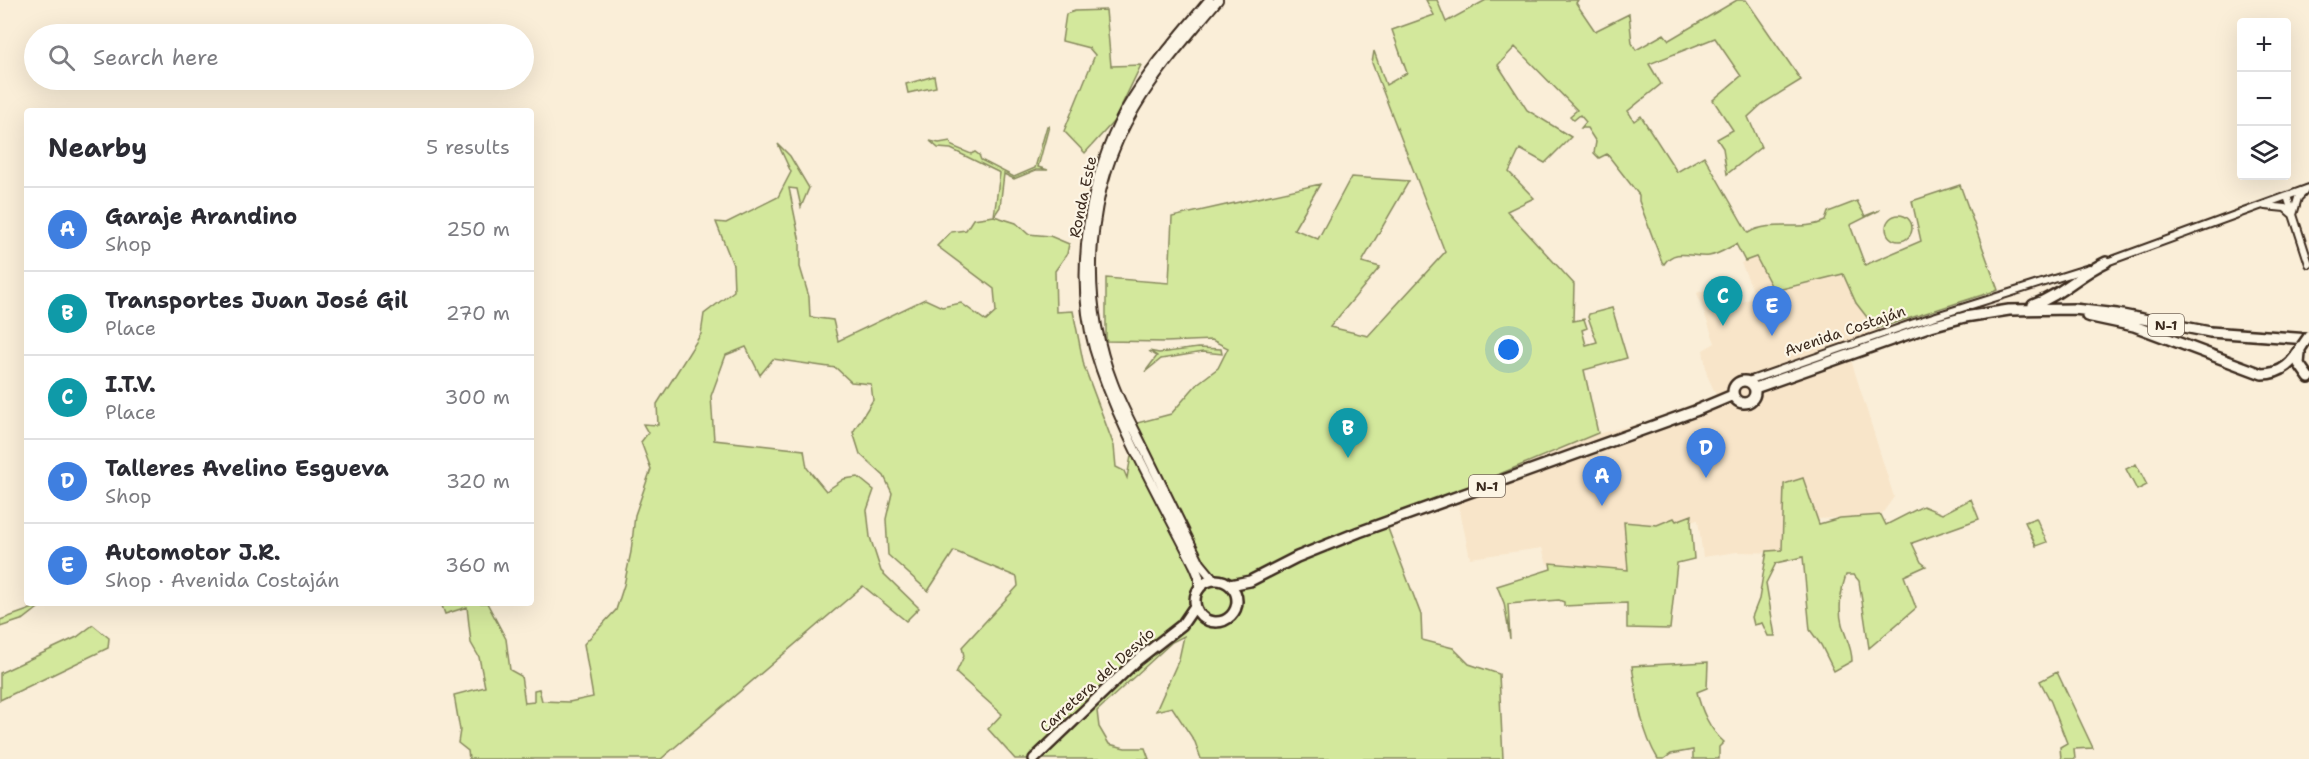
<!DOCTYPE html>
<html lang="en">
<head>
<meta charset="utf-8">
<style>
	body { margin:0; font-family:"Shantell Sans",sans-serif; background:#f7f7f7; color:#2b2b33 }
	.controls { position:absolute; right:18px; top:18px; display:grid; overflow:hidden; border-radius:6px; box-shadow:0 6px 24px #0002 }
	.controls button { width:54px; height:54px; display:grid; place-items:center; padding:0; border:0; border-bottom:2px solid #e1e1e2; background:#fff; color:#2b2b33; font:30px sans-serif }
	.you { position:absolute; left:1509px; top:350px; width:21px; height:21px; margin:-15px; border:4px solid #fff; border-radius:50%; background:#1a73e8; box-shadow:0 0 0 9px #1a73e833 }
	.badge { display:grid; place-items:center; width:39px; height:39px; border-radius:50%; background:#d93025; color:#fff; font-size:20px; font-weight:700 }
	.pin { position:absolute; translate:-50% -50px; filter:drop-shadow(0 2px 3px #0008) }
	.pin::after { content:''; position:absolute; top:32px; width:21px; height:18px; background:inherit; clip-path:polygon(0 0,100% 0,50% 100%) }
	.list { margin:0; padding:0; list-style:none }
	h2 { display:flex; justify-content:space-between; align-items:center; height:78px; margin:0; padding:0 24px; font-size:26px }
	h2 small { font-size:20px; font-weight:400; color:#7c7c81 }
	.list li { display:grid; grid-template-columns:39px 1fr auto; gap:18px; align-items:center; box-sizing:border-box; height:84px; padding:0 24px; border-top:2px solid #e1e1e2 }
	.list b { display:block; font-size:22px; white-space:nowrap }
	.list p { margin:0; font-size:20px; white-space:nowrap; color:#7c7c81 }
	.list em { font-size:20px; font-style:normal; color:#7c7c81 }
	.icon { flex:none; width:33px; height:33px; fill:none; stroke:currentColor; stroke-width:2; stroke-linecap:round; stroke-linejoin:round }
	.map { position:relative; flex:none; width:2309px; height:759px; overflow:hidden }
	.search { position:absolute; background:#fff; box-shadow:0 6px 24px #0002; left:24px; top:24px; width:510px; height:66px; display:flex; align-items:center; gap:15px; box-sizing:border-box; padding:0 21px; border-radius:33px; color:#7c7c81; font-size:22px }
	.panel { position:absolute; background:#fff; box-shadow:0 6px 24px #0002; left:24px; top:108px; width:510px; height:498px; border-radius:6px }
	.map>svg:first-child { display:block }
	.built { fill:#f8e5c9 }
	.green { fill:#d3e89c; stroke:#87895d; stroke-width:1.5 }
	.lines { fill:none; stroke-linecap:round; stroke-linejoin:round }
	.minor-casing { stroke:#3b2a1e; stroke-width:10 }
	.major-casing { stroke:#3b2a1e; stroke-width:12 }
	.highway-casing { stroke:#3b2a1e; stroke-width:14 }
	.minor { stroke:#fcf5e5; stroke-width:6 }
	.major { stroke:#fcf5e5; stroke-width:8 }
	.highway { stroke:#fcf5e5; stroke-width:9 }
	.highway-bridge-casing { stroke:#3b2a1e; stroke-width:14; stroke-linecap:butt }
	.highway-bridge { stroke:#fcf5e5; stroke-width:9 }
	.labels { text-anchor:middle; stroke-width:4.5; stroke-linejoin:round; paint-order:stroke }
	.shield { fill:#fcf5e5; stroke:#75675a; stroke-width:1.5 }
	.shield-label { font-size:14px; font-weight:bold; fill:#3b2a1e }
	.street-label { font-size:15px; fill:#3b2a1e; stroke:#fcf5e5 }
</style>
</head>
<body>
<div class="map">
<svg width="2309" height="759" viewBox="0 0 2309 759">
	<rect width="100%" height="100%" fill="#faeed8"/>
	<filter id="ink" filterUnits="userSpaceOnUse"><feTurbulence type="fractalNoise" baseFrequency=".0167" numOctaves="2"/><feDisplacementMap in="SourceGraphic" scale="12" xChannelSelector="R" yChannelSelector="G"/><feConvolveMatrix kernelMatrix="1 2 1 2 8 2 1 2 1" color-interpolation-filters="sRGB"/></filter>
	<g filter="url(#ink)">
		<path class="built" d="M1756,256l18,35 68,-16 37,53 9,18 -37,14 43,137 -13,18 -95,6 -2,32 -47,-1 -34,5 -5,-37 -69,9 4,43 -86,-8 -5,-16 -72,10 -15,-70 81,-39 110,-27 70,-27 -9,-20 -4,-25 12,-7 -18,-50 31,-12 11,22 17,-6 -15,-34z"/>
		<path class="green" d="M1426,0h11l9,22 40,-22h92l-2,3 19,28 34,-17 3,29 4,7 28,-16 5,6 68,-40h9l55,80 -39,24 -14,13 13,30 -34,27 -4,-26 -6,-9 16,-9 -20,-30 28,-24 -26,-38 -66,26 12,20 -33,27 6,10 7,-5 36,56 27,-16 44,77c24,-14 53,-1 77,-12l3,-9 29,-11 8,15 15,-6 -30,15 15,40 56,-24 -9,-40 48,-16 38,105 -122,39 -20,-26 -13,-29 -69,17 -18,-34 -11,4 -9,-17c-8,4 -18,11 -27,12 -16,2 -34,-9 -45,8l-2,-2 -23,-61v-6l-32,-41 -8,4 -5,-5 2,-11 -9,-14h-6l5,-6 -6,-7 -6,5 -4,-4 7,-6 -62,-63 -17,18 29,45 44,27 -26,26 -25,-14 -11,23 25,26 -27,13 67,73 -1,37 11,-2 3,9 -5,2 4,15 11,-3 -9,-25 1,-3 23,-6 15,50 -43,12 14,63 -288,120 34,-9 43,-18 34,89 1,25 31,8 16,16 30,10 4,85h-302l-6,-17 -23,-35 -16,4 23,-52 5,-23 -12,6 -75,69 2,16 10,17 16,4h20l4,11h-134l-27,-30 14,-15 -46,-41 8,-17 -2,-9 56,-61 -1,-9 -63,-26 -26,40 -40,-36 -2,-36 6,-26 -8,-17 -24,-22 -7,-22 20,-32 -2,-16 -20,-2 -15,-14 -63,-9 -13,16 -14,-28 -20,8 -15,41 3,44 90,10 3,18 19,23 18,-12 14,-2 16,13 -7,20 3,27 11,34 38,37 -13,13 -43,-35 -202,173h-192l-1,-8 -10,-8 2,-13 -6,-35 31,-8 -6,-30 -8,-14 -4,-36 -22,7 -4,-11h46l19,36 4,31 11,6 4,27 9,-1v-12l5,-1 3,12 27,1 24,-5 -9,-53 32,-34 8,-25 7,-33 4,-37 16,-46 -10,-27 7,-9 -5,-9 15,1 -1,-21 44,-70 3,-20 30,-23 -1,-26 -17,-43 10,1 52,-26 13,-25 -13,-28 12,12 19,32 -8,19 -4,-18 -8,-1 11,54v25l9,30 1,20 23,3 5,21 87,-42 17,8 19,-4 25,18 10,-9 -2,-23 -57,-43 14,-14 15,-2 7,-11 21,-3 6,-43 -49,-24 -13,-1 -8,-7 9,2 11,-2 2,5 19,8 4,-2 4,3 2,5 33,17 21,-9 12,-42h2l-11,41 10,3h-12l-22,9 -10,-5 -4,33 -6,9 22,7 12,11 22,2 19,8 -2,10 -12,17 1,41 17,-1 11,55 30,80 2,21 8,4 3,7 10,-55 34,-9 26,-30 21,-16 10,-20 -16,-8 -46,2 -60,-1v-63l63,5 3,-66 148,-33 -26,45 24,10 33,-62 58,4 -47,81 18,5 -50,60 38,9 77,-84 -73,-189 2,-12 12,34 21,-12 -15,-43 42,-15z
			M1106,10l5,56 30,-1 -27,56 -29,32 -21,-22 31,-76 -6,-7 -27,-7 4,-27 9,-3z
			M934,76l2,11 -28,6 -2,-9z
			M1886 228a13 13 0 1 1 26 0a13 13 0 1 1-26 0Z
			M1198,348l23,1 1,5 -19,-2 -42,7 -16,13 12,-16 -8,-5 10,2z
			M2136,464l11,21 -10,5 -11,-21z
			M1803,478l16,46 21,-6 41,-3 5,10 37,-19 19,8 29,-15 8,20 -67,24 9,19 5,4 -22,10 12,32 -47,40 -10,-67 -5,-6h-8c-5,14 -8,34 -4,49 3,13 10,22 10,37l-18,10 -13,-26 -11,-15 -7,-73 -27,6 -10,20 9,53h-7l-6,-13 -8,2 -2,-8 7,-18 8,-48 15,-1 2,-66z
			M1692,515l-1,7 3,37 -17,4 -7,66 -43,-1v-25l-63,3v-4l-5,-2 -51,4 2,35 -6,-36 -7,-17 54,-17 -1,-6 78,7 -4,-48 33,3 17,-7 2,3z
			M2036,518l11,24 -11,4 -11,-24z
			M42,605l-18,14 -24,8v-7z
			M93,625l16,13 -1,10 -108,52v-27l77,-36z
			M1708,662l-1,26 -10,4c4,18 13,38 27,50l-5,5v12h-26v-9l-22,4 -7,5h-6c-17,-28 -21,-61 -26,-93z
			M2057,672l36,76 -19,1 1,10h-14l-1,-12 7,-4 -16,-41 -11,-21z"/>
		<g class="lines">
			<defs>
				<path id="minor" d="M2287,196l22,68
					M2265,206l20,2 7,6
					M2293,215l5,-17 6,-6
					M2104,263l205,-75
					M1748,381l166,-58 175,-55"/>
				<path id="major" d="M1214,580l-14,-17c-18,-37 -36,-73 -54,-110 -11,-23 -24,-46 -33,-70 -34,-88 -27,-193 22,-275 23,-39 54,-73 83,-108
					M1199,589v-12l-4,-10c-35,-70 -79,-144 -101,-219 -21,-75 -5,-172 32,-239 23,-40 54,-74 83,-109"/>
				<path id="highway" d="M2033,305c28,-10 47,-31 73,-43
					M2087,316l47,10 128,48c21,0 31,-12 40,-28
					M2300,353l-1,11 10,14
					M1733 392a11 11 0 1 1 22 0a11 11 0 1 1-22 0Z
					M1755,388l176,-62 34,-9 44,-7 65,-1 43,5 93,18 99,7
					M1195 601a21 21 0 1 1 42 0a21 21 0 1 1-42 0Z
					M1230,585l20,-4 47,-24 62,-25 336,-121 38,-16
					M1034,759l102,-98 46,-36 13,-19"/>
			</defs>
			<use href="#minor" class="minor-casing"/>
			<use href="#major" class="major-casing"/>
			<use href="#highway" class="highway-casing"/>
			<use href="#minor" class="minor"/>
			<use href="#major" class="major"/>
			<use href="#highway" class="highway"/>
			<defs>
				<path id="highway-bridge" d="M2302,346l7,-10"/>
			</defs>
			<use href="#highway-bridge" class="highway-bridge-casing"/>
			<use href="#highway-bridge" class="highway-bridge"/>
		</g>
	</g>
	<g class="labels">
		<g class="shield">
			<rect x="2148" y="314" width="36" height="22" rx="4.5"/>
			<rect x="1469" y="475" width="36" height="22" rx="4.5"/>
		</g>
		<g class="shield-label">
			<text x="2166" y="330">N-1</text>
			<text x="1487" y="491">N-1</text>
		</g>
		<g class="street-label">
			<text transform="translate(1083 197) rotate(-78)" y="5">Ronda Este</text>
			<text transform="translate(1845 331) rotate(-19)" y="5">Avenida Costaján</text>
			<text transform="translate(1097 680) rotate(-42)" y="5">Carretera del Desvío</text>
		</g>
	</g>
</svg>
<div class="controls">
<button>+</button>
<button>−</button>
<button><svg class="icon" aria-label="layers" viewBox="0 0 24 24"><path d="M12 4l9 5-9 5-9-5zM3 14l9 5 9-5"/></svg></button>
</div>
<div class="you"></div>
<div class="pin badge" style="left:1602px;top:506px;background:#3f7fe0">A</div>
<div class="pin badge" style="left:1348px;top:458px;background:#0f9aa8">B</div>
<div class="pin badge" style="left:1723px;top:326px;background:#0f9aa8">C</div>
<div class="pin badge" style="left:1706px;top:478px;background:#3f7fe0">D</div>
<div class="pin badge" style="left:1772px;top:336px;background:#3f7fe0">E</div>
<div class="search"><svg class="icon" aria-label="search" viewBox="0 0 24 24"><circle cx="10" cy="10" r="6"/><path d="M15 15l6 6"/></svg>Search here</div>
<section class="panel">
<h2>Nearby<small>5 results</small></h2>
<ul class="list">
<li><span class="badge" style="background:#3f7fe0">A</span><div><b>Garaje Arandino</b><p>Shop</p></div><em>250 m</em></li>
<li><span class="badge" style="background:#0f9aa8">B</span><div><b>Transportes Juan José Gil</b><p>Place</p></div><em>270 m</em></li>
<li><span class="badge" style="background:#0f9aa8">C</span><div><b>I.T.V.</b><p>Place</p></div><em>300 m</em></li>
<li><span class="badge" style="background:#3f7fe0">D</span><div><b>Talleres Avelino Esgueva</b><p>Shop</p></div><em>320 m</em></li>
<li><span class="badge" style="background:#3f7fe0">E</span><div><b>Automotor J.R.</b><p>Shop · Avenida Costaján</p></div><em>360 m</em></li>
</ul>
</section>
</div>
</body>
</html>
